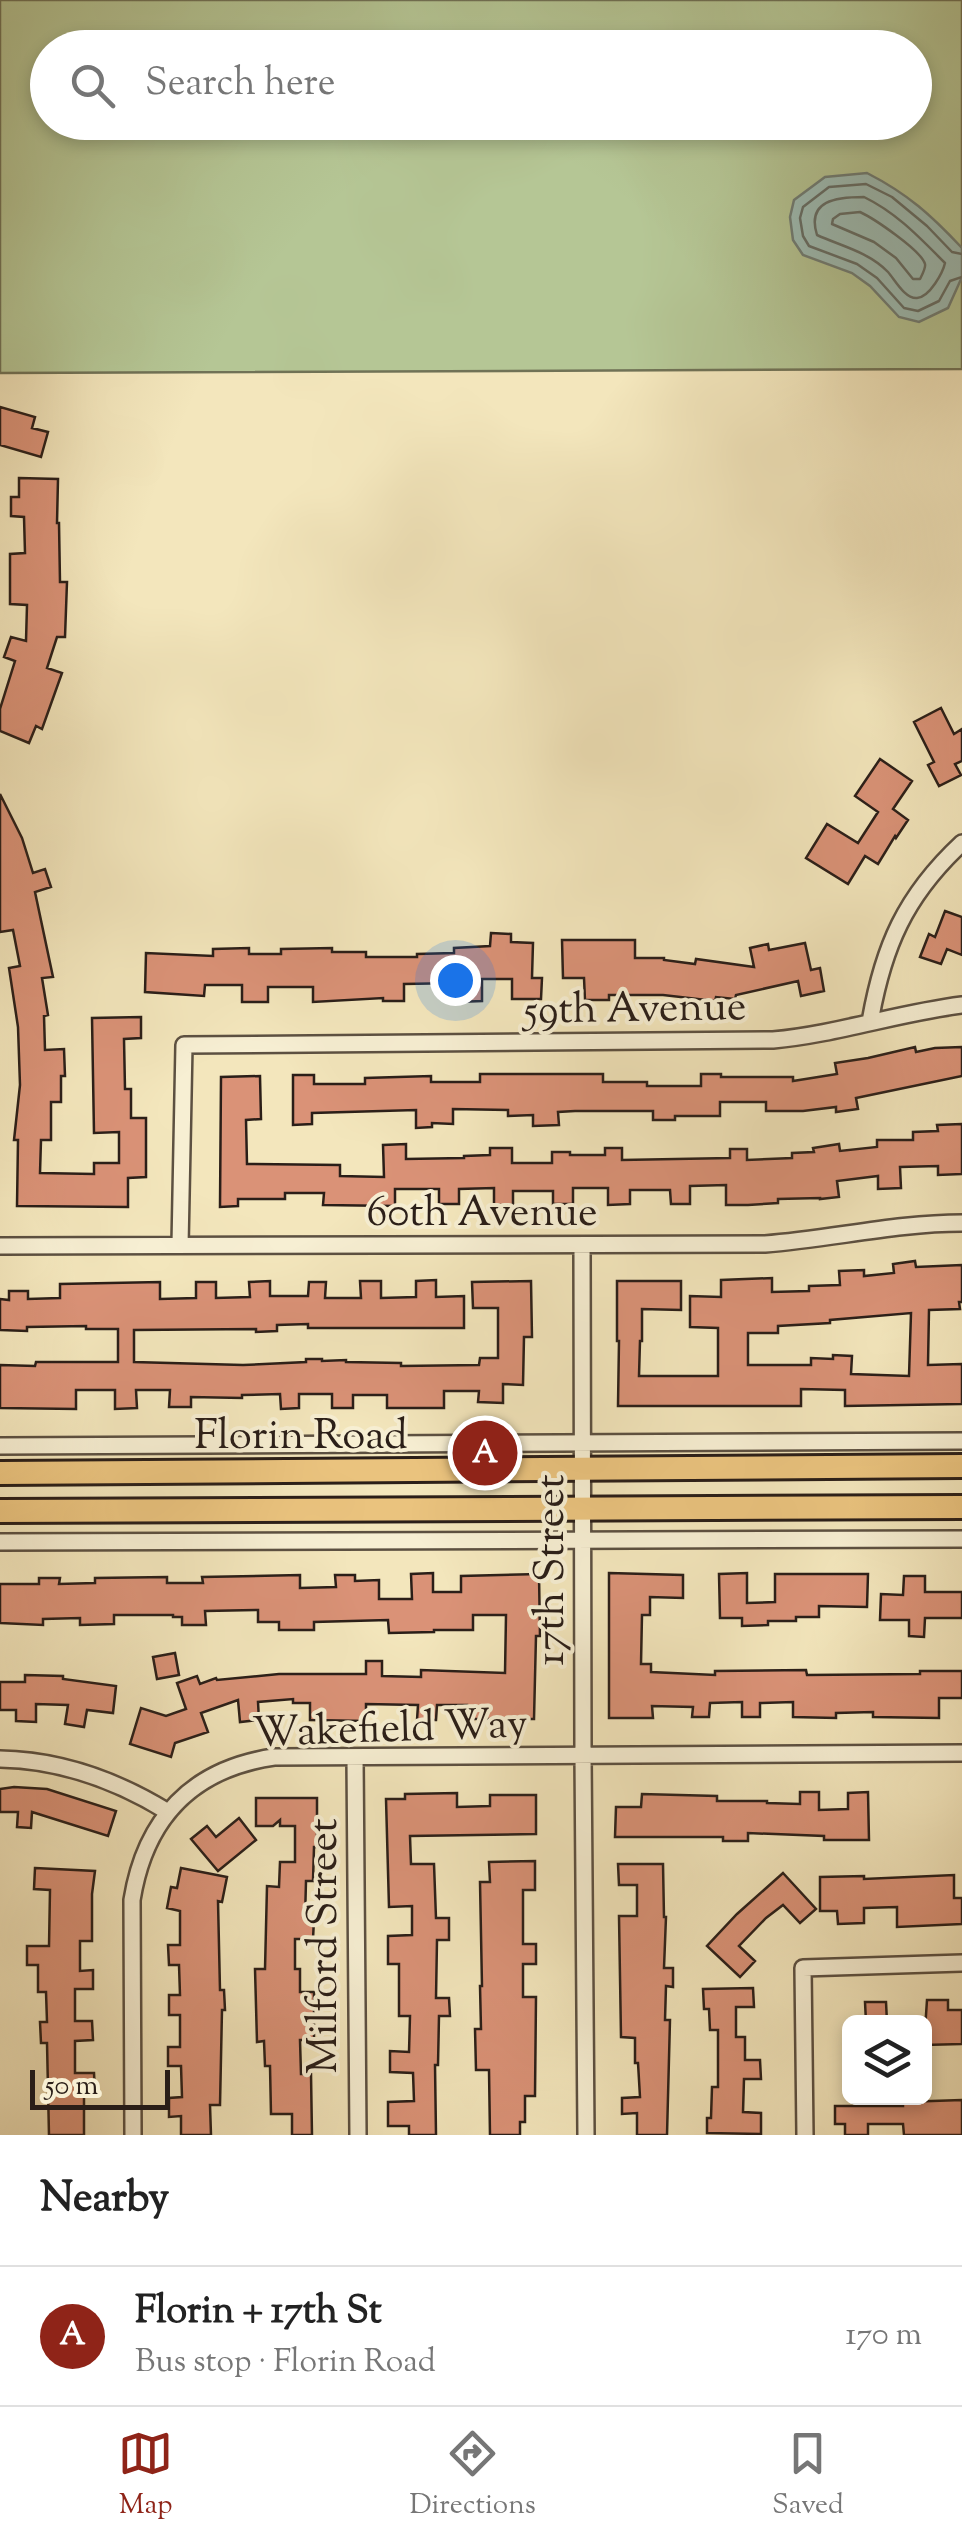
<!DOCTYPE html>
<html lang="en">
<head>
<meta charset="utf-8">
<style>
	body { margin:0; font-family:"Sorts Mill Goudy",serif; background:#f2f2f2; color:#222 }
	.controls { position:absolute; right:30px; bottom:30px; display:grid; overflow:hidden; border-radius:15px; box-shadow:0 5px 15px #0003 }
	.controls button { width:90px; height:90px; display:grid; place-items:center; padding:0; border:0; border-bottom:2px solid #e0e0e0; background:#fff; color:#222; font:50px sans-serif }
	.scale { position:absolute; left:30px; bottom:25px; width:140px; box-sizing:border-box; padding-left:10px; border:5px solid #2a1e18; border-top:0; font-size:28px; line-height:35px; white-space:nowrap; color:#2a1e18; -webkit-text-stroke:8px #f7efd3; paint-order:stroke }
	.you { position:absolute; left:455px; top:980px; width:35px; height:35px; margin:-25px; border:8px solid #fff; border-radius:50%; background:#1a73e8; box-shadow:0 0 0 15px #1a73e833 }
	.badge { display:grid; place-items:center; width:65px; height:65px; border-radius:50%; background:#8f2418; color:#fff; font-size:32px; font-weight:700 }
	.pin { position:absolute; translate:-50% -50%; border:5px solid #fff; box-shadow:0 2px 10px #0006 }
	.list { margin:0; padding:0; list-style:none }
	h2 { display:flex; justify-content:space-between; align-items:center; height:130px; margin:0; padding:0 40px; font-size:42px }
	h2 small { font-size:32px; font-weight:400; color:#767676 }
	.list li { display:grid; grid-template-columns:65px 1fr auto; gap:30px; align-items:center; box-sizing:border-box; height:140px; padding:0 40px; border-top:2px solid #e0e0e0 }
	.list b { display:block; font-size:38px; white-space:nowrap }
	.list p { margin:0; font-size:32px; white-space:nowrap; color:#767676 }
	.list em { font-size:32px; font-style:normal; color:#767676 }
	.icon { flex:none; width:55px; height:55px; fill:none; stroke:currentColor; stroke-width:2; stroke-linecap:round; stroke-linejoin:round }
	.map { position:relative; flex:none; width:962px; height:2135px; overflow:hidden }
	.search { position:absolute; background:#fff; box-shadow:0 5px 15px #0003; left:30px; right:30px; top:30px; height:110px; display:flex; align-items:center; gap:25px; box-sizing:border-box; padding:0 35px; border-radius:55px; color:#767676; font-size:38px }
	.sheet { height:270px; background:#fff }
	nav { display:flex; justify-content:space-around; align-items:center; box-sizing:border-box; height:140px; border-top:2px solid #e0e0e0; background:#fff; font-size:28px; color:#767676 }
	nav a { display:grid; justify-items:center; gap:5px }
	nav .on { color:#8f2418 }
	.map>svg:first-child { display:block }
	.green { fill:#b5c695; stroke:#707256; stroke-width:2.5; fill-rule:evenodd }
	.water { fill:#9dbeb7; stroke:#6f7e77; stroke-width:2.5 }
	.lines { fill:none; stroke-linecap:round; stroke-linejoin:round }
	.shore { stroke:#646e68; stroke-width:2.5 }
	.building { fill:#da9277; stroke:#2a1e18; stroke-width:2.5; fill-rule:evenodd }
	.minor-casing { stroke:#5c5041; stroke-width:20 }
	.primary-casing { stroke:#2a1e18; stroke-width:28 }
	.minor { stroke:#f7efd3; stroke-width:15 }
	.primary { stroke:#eac37e; stroke-width:22 }
	.labels { text-anchor:middle; stroke-width:8; stroke-linejoin:round; paint-order:stroke }
	.street-label { font-size:42px; fill:#2a1e18; stroke:#f7efd3 }
</style>
</head>
<body>
<div class="map">
<svg width="962" height="2135" viewBox="0 0 962 2135">
	<rect width="100%" height="100%" fill="#f3e6bc"/>
	<filter id="stains"><feTurbulence type="fractalNoise" baseFrequency=".002" numOctaves="4"/><feColorMatrix values="0 0 0 0 .2 0 0 0 0 .09 0 0 0 0 .02 0 0 0 .5 -.17"/></filter>
	<radialGradient id="worn" r=".72"><stop offset=".6" stop-color="#630" stop-opacity="0"/><stop offset="1" stop-color="#630" stop-opacity=".3"/></radialGradient>
	<path class="green" d="M0,0h962v369l-962,4zM48,48h866v74h-866z"/>
	<path class="water" d="M867,173c41,21 64,42 95,75v29l-14,31 -29,14 -20,-5 -29,-31 -18,-13 -49,-18 -10,-15 -3,-23 4,-17 31,-23z"/>
	<g class="lines">
		<path class="shore" d="M864,197c33,16 56,41 81,66 -2,9 -15,34 -28,35 -12,1 -22,-18 -29,-26 -19,-20 -47,-26 -71,-37 -11,-35 20,-38 47,-38z
			M860,212c13,6 61,38 65,52 1,4 -3,11 -5,15h-7l-17,-21 -22,-16 -42,-18 1,-5 7,-5z
			M962,254l-10,-2 -25,-26 -35,-29 -26,-13 -37,3 -26,20 -3,11 3,18 6,10 48,18 20,14 27,30 14,3 21,-10 11,-20 12,-4"/>
	</g>
	<path class="building" d="M0,407l35,10 -3,11 16,4 -7,25 -41,-12z
		M19,478l39,1 -1,44h2l1,59h7l-2,55h-8l-10,31 15,5 -20,56 -6,-3 -7,17 -29,-12v-22l15,-48 -11,-4 7,-20 15,4 1,-36 -17,-1v-50l15,-1 -1,-36 -13,-1v-19h8z
		M941,708l13,26 8,-5v32l-7,3 6,11 -22,11 -11,-21 6,-3 -20,-40z
		M880,759l32,22 -19,28 15,11 -12,18 -1,-2 -17,28 -13,-8 -17,28 -42,-26 21,-34 31,19 20,-31 -23,-16z
		M0,794l22,44 11,35 12,-4 6,18 -16,5 18,85 -11,1 6,37 -4,1 1,34 19,-1 1,27h-4v26h-10v38h-10l-1,33 54,1v-11h25v-31l-25,1 -2,-115 49,-1v21l-17,1 1,50h6v29h15v59l-18,1v29l-111,-1 1,-66h-4l6,-55 -2,-58 -9,-59 11,-2 -7,-36 -13,2z
		M945,911l17,6v38l-15,-6 -6,15 -21,-7 9,-23 6,3z
		M491,933l20,1v8l22,1 -1,35h10l-1,21h-29v-20h-30v22l-24,1v-19l-54,1v17h-21v-3l-70,4v-15h-45v15h-26v-17h-37l-1,11 -59,-4 1,-39 67,3v-7l36,-1v6h32v-5l51,-1v4h34v5h51v-3l37,-1v-5l36,-2z
		M562,940h73v18h29v2l31,4 1,-5 58,8 -4,-19 18,-4 1,6 36,-7 6,27 9,-2 4,23 -23,5 -3,-15 -62,14 -1,4 -19,-2 -1,4 -52,-6h-54v5h-24l-1,-22h-21z
		M915,1047l1,5 19,-4 27,-1v29l-106,22 2,11 -22,3v-5l-33,4h-37v-9h-46v14h-45v4h-22v-9h-78l-17,1 1,13 -26,1v-11l-25,1v-6l-55,-1v15l-21,-1v4l-16,1v-18l-104,3v11l-19,1v-50h21v9h51v-6l66,-2v6h49v-8h123v8h44v4h54v-12h20v3h72v4l44,-7 -2,-11 33,-5z
		M260,1076l1,43 -15,1 1,44 93,1v11l44,1 -1,-32 23,-1v15l58,-1v-2l26,-1v-7h22v15h40v-11h18v3h35v-7h17v12l108,-2v-9h17v11l45,-2v-5l22,-1 -1,-4 26,-4 1,7 37,-4v-7h36v-8l25,-1 -1,-6 25,-1v50l-24,1v-9l-38,1 1,21 -23,1v-13l-41,5 2,16 -19,2v-1l-42,1v4l-30,2h-22v-20l-36,1v18h-19l-1,-14h-40v14l-22,1v-17h-35v16h-20v-13h-40v14h-19v-17l-35,1v15h-20v-15h-44v17l-72,-1 1,-12h-39v6h-47v7l-18,1 1,-130z
		M915,1261l1,6 46,-2v37h-3l1,7 -31,1 -1,55 34,-1v40l-117,2v-16l-44,-1v17h-183l1,-65h-2v-60h64v29l-39,-1v32h-2l-1,35h79v-48l-28,-1v-31l31,1v-17l51,-2v14l37,-1v-5l31,-1 -1,-14 25,-1v6l30,-3 -1,-9zM911,1313l-2,63 -58,-2 1,-18 -19,-1v4l-22,-1v7h-63v-32h30v-7l52,-3v-3z
		M436,1280v17l28,-1v32h-156v-4l-31,1v6l-21,1v-3l-122,1v32l109,3 63,-3v-3h16v2l24,-1v2l55,1v3l78,-1 1,-7h18v-50h-25l-1,-26 59,-1 1,56h-8l-1,48 -20,-1v19l-25,-1 1,-11h-35v17h-57v-13h-34v13h-21v-14h-33v14l-18,1 -1,-15 -38,1v3l-51,-1v10h-22l1,-17h-34l1,18 -22,1v-19h-39v19l-76,-1v-43l35,1 1,-4h82v-33h-32v-3l-59,1v4l-27,-1v-31l9,1v-9h19v8l32,-1v-14l100,-2v17l36,-1v-16h20v16l34,-1 -1,-15 21,-1v15h38l1,-14h17l-1,16h36l-1,-17h21v17l35,-1v-16z
		M433,1573v19h28v-16l78,-2 1,62h-4l-2,83h-67v-14h-30l-1,15h-19l1,-15 -52,-1v17l-56,-1v-17h-17v-4l-35,3 1,18 -19,2 -2,-22 -37,13 7,19 -33,11 -4,14 -41,-13 11,-36 25,8 20,-7 -9,-26 20,-7 3,8 16,-6 1,2 62,-6h87v-13h16v15l39,1v-7l84,3 1,-58h-33v15h-39v2l-45,1 -1,-13 -74,2v8h-35v-8h-21v-12l-53,1 1,14h-24v-8h-9v-2h-59v9l-34,1v-7l-37,1v6l-43,-2v-39h39v-6h21l-1,6 36,-1v-5l72,-1v6h36l-1,-6 98,-2v13l36,-1 -1,-12h20v6l24,-1v19h33l-1,-25z
		M609,1573l74,2v23l-33,-1v18h-8l-1,49h10v8l64,3v-4l91,-1 1,5 113,-1v-3h42v27h-23v20l-66,-1v-5l-37,1v5l-43,-1v-15l-33,1v14h-18v-15l-32,1 -1,14h-17l1,-10 -41,-1 1,12h-44z
		M747,1573v30l28,-1v-28h93l-1,33 -48,-1v11h-23v4h-28v4l-26,1v-8h-22l-1,-44z
		M904,1576h21v16h37v26h-37l-1,19 -15,-1v-16h-29l1,-26 22,1z
		M175,1653l4,22 -22,4 -4,-22z
		M25,1675l38,1v3l53,7 -3,27 -26,-3 -3,17 -19,-3 3,-19 -32,-1v18l-20,-1v-11h-16v-28h25z
		M14,1787l33,2 69,22 -8,25 -76,-24 -1,16 -14,-1 1,-15h-18v-23z
		M800,1792h19v18l29,-1v-16l20,-1 1,48h-45v-4l-76,-3v8h-25v-4h-108l1,-30h25l1,-13 75,2v5h50v2l33,1z
		M457,1793v14l33,-1v-11h46v39l-126,2 1,28h23l2,54h13v22h-12l-1,58h13l1,18h-11l-1,49h-3l1,70h-27v-9h-21v-24l26,-1 -1,-28 -23,-1v-21l19,1 1,-36h-11v-52h-11v-28l24,-1v-29l-23,1 -3,-108h19v-5z
		M256,1798h61v49h-3l-1,34h-7l-1,38h9l-1,20h-18v30h5v23h14v48h-14l1,34h10l1,61h-20v-21h-21l-1,-48h-5l-1,-25 -7,1 -2,-73h10l2,-83 12,1 1,-25h15v-36h-15v-6l-7,6h-17z
		M239,1818l17,22 -38,31 -27,-32 16,-13 9,11z
		M535,1861v29h-12v54h13v20h-13v33h13l-1,99h-10v26h-5v13h-30l-1,-65h-13l-1,-41h6l-1,-43h2l-2,-104h10l-1,-20z
		M618,1864h45l1,53h2l-2,51h9v19l-7,-1 -1,34h5l-3,115h-30v-22l-15,1v-16l18,-1 -2,-34h-3v-25l-14,-1 -2,-121h18v-31h-18z
		M35,1868l60,3 -3,23v47h-12v30l13,-1v19h-18v32h17l1,19 -18,1v32h19l1,20h-11v42h-35l-2,-92h-6l-1,-21h7l-1,-30h-8v-27h-11v-19h22l1,-56 -16,-1z
		M181,1868l46,9 -5,25 -4,-1 2,89h4l1,20h-3l-2,95h-10l1,30h-30v-19l-12,1v-19l13,-1 -1,-31h-13v-19h12v-32h-11v-20h11l-1,-30h-10l-1,-20h12v-34l-13,-3 4,-21 6,1z
		M783,1873l33,36 -16,14 -17,-18 -17,13 -27,28 16,15 -15,16 -33,-31 30,-32z
		M954,1875v23h8v26l-65,3v-20l-33,1v15l-26,1 -1,-13h-17v-34l44,-1v3z
		M753,1988l1,19h-18v30h9v23h15l1,19h-17l-1,33 18,1v21l-54,-1v-15h4l1,-31h6v-57h-8l-1,-21h-5l-1,-20z
		M927,2000h21v10h14v34l-38,1z
		M865,2002h21l1,20h-21z
		M962,2100v35h-58l-1,-11h-35v11h-23v-11h-10v-18h68v-4z"/>
	<g class="lines">
		<defs>
			<path id="minor" d="M870,1022c13,-75 35,-126 92,-179
				M180,1245l4,-200 589,-5c64,-6 125,-27 189,-35
				M582,1245l1,510 3,380
				M0,1246l765,-2c66,-5 131,-21 197,-21
				M0,1446l962,-5
				M0,1542l962,-3
				M355,1757l3,378
				M0,1759c61,1 116,21 168,53
				M133,2135l-1,-235c13,-81 60,-131 142,-143l688,-4
				M805,2135l-2,-167 159,-5"/>
			<path id="primary" d="M0,1473l962,-7
				M0,1511l962,-4"/>
		</defs>
		<use href="#minor" class="minor-casing"/>
		<use href="#primary" class="primary-casing"/>
		<use href="#minor" class="minor"/>
		<use href="#primary" class="primary"/>
	</g>
	<g class="labels">
		<g class="street-label">
			<text transform="translate(635 1006) rotate(-1)" y="15">59th Avenue</text>
			<text x="482" y="1225">60th Avenue</text>
			<text x="301" y="1448">Florin Road</text>
			<text transform="translate(548 1570) rotate(-90)" y="15">17th Street</text>
			<text transform="translate(390 1726) rotate(-2)" y="15">Wakefield Way</text>
			<text transform="translate(321 1946) rotate(-90)" y="15">Milford Street</text>
		</g>
	</g>
	<rect width="100%" height="100%" filter="url(#stains)"/>
	<rect width="100%" height="100%" fill="url(#worn)"/>
</svg>
<div class="controls">
<button><svg class="icon" aria-label="layers" viewBox="0 0 24 24"><path d="M12 4l9 5-9 5-9-5zM3 14l9 5 9-5"/></svg></button>
</div>
<div class="scale">50 m</div>
<div class="you"></div>
<div class="pin badge" style="left:485px;top:1453px">A</div>
<div class="search"><svg class="icon" aria-label="search" viewBox="0 0 24 24"><circle cx="10" cy="10" r="6"/><path d="M15 15l6 6"/></svg>Search here</div>
</div>
<section class="sheet">
<h2>Nearby<small></small></h2>
<ul class="list">
<li><span class="badge">A</span><div><b>Florin + 17th St</b><p>Bus stop · Florin Road</p></div><em>170 m</em></li>
</ul>
</section>
<nav>
<a class="on"><svg class="icon" aria-label="map" viewBox="0 0 24 24"><path d="M3 6l6-2 6 2 6-2v14l-6 2-6-2-6 2zM9 4v14M15 6v14"/></svg>Map</a>
<a><svg class="icon" aria-label="directions" viewBox="0 0 24 24"><path d="M12 3l9 9-9 9-9-9zM9 14v-3h6M13 9l2 2-2 2"/></svg>Directions</a>
<a><svg class="icon" aria-label="saved" viewBox="0 0 24 24"><path d="M7 4h10v16l-5-4-5 4z"/></svg>Saved</a>
</nav>
</body>
</html>
